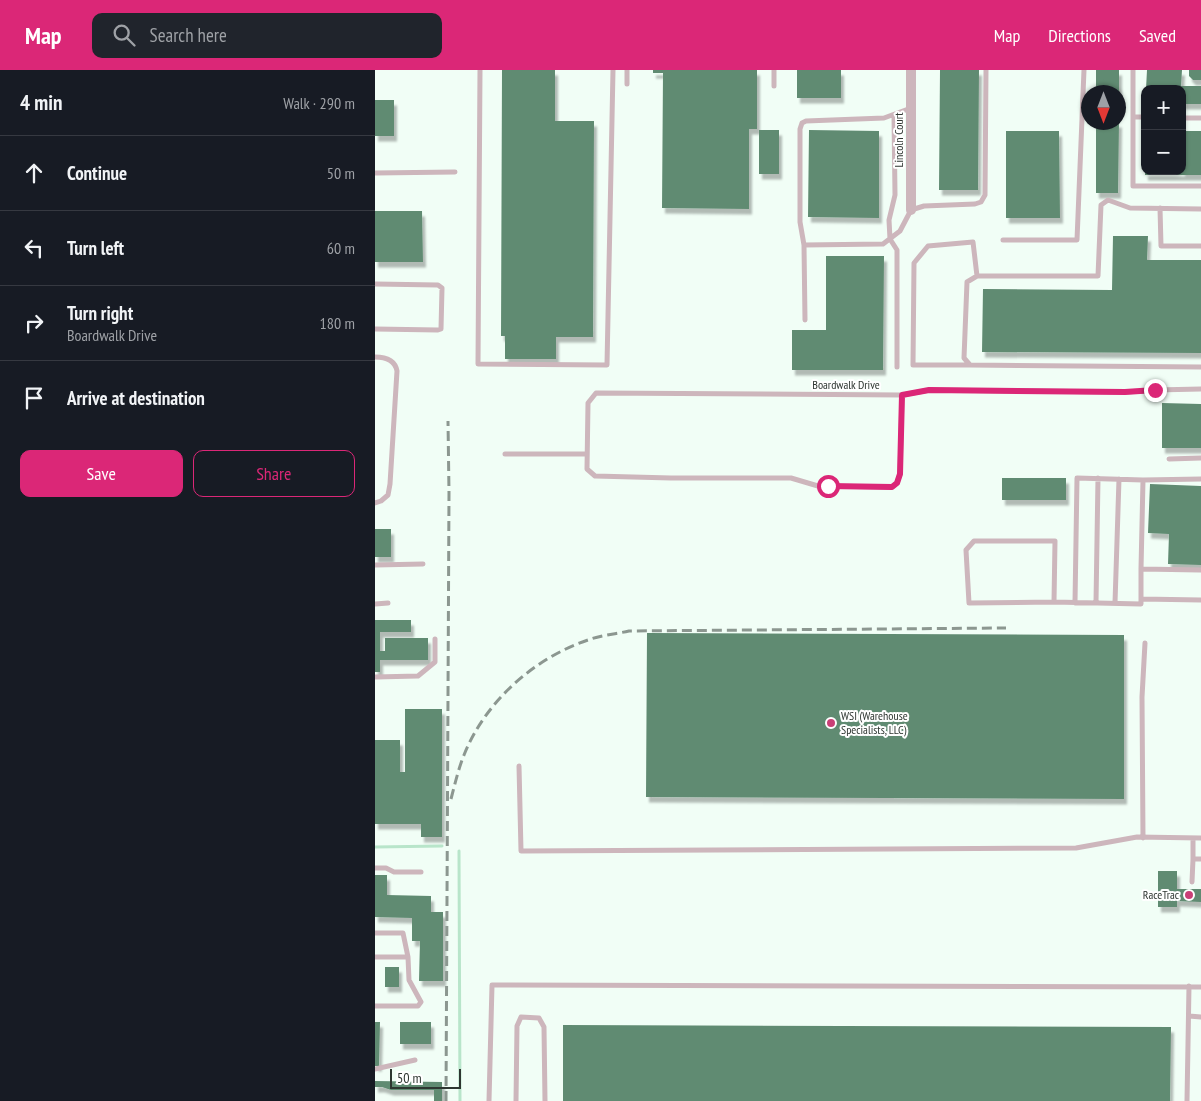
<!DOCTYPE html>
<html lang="en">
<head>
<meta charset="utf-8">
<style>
	body { margin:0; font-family:"PT Sans Narrow",sans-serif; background:#20242c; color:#f1f3f6 }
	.controls { position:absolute; right:15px; top:15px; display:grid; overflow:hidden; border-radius:10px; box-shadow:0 1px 4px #0004 }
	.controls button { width:45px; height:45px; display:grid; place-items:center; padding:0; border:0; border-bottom:1px solid #363941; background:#171b24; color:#f1f3f6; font:25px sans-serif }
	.compass { position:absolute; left:706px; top:15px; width:45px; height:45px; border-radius:50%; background:#171b24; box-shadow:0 1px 4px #0004; rotate:180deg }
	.scale { position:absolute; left:15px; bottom:12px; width:71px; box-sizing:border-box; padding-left:5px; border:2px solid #2e3631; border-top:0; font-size:14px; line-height:18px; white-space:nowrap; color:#2e3631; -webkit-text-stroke:4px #fff; paint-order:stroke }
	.stop { position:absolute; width:15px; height:15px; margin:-11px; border:4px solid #db2777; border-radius:50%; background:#fff }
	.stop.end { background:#db2777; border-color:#fff; box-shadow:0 1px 5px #0008 }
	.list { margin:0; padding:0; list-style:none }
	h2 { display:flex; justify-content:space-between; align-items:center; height:65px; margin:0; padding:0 20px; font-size:21px }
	h2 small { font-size:16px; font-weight:400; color:#9ea1a6 }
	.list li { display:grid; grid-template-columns:32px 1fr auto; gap:15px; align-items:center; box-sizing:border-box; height:75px; padding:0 20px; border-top:1px solid #363941 }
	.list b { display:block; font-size:19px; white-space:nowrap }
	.list p { margin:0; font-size:16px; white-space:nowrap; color:#9ea1a6 }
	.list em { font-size:16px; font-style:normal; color:#9ea1a6 }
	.actions { display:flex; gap:10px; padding:15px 20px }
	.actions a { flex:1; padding:11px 0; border:1px solid #db2777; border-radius:10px; text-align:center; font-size:18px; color:#db2777 }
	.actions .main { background:#db2777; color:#fff }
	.icon { flex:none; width:28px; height:28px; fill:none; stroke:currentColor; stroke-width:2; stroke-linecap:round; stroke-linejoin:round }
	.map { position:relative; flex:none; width:826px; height:1031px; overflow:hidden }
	header { display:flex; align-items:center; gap:30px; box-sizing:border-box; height:70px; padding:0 25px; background:#db2777; color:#fff }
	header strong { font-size:24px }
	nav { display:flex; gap:28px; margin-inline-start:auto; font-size:18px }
	.search { width:350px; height:45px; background:#20242c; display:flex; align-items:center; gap:12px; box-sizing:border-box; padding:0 18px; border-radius:10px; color:#9ea1a6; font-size:19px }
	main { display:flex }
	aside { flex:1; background:#171b24 }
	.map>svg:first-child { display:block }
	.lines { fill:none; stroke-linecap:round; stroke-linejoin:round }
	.stream { stroke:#b8e5ca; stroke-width:3 }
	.building { fill:#608b72; filter:url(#shadow) }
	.service { stroke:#cdb6bc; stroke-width:5 }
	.minor { stroke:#cdb6bc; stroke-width:10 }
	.rail { stroke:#8c9790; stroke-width:3; stroke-dasharray:10 5; stroke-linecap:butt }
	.route { stroke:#db2777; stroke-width:6 }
	.poi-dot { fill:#c93f76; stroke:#fff; stroke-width:2 }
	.labels { text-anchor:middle; stroke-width:4; stroke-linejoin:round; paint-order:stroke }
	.street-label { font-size:12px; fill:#2e3631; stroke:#fff }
	.poi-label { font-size:12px; fill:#2e3631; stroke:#fff; text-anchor:start }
</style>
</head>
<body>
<header>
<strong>Map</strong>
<div class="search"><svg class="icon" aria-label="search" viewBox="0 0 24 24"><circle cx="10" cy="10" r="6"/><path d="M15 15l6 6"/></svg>Search here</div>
<nav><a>Map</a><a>Directions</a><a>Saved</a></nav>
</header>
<main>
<aside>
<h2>4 min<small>Walk · 290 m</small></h2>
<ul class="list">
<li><svg class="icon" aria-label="ahead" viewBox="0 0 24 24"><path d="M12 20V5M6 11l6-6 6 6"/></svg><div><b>Continue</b></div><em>50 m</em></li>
<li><svg class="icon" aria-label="left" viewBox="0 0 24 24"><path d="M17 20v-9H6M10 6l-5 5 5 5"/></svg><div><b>Turn left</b></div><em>60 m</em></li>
<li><svg class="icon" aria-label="right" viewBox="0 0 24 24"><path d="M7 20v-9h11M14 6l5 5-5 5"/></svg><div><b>Turn right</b><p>Boardwalk Drive</p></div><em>180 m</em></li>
<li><svg class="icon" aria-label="arrive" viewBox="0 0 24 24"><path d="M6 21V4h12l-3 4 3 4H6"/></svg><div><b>Arrive at destination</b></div></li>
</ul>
<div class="actions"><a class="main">Save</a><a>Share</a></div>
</aside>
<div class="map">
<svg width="826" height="1031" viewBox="0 0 826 1031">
	<defs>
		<filter id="shadow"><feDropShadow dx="3" dy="5.5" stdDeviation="1" flood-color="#0004"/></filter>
	</defs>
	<rect width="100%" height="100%" fill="#f1fef6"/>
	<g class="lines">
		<path class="stream" d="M0,777l67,-1
			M84,781l1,250"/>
	</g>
	<path class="building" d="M127,0h53v51h39l-1,216h-37v22h-51v-23h-4z
		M278,0h104v59h-8v80l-87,-1 1,-135h-10z
		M422,0h44v28h-44z
		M565,0h39l-1,120h-39z
		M721,0h23v22h-23z
		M772,0h35l-1,16h20v18h-19v-15h-36z
		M814,0h12v10h-8l-4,-4z
		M0,30h19v36h-19z
		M721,52h23l-1,71h-22z
		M384,60h20v44h-20z
		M434,60l70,1v87l-71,-1z
		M631,61h53l1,87h-54z
		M807,61h19v44h-56v-4h37z
		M0,141h47l1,51h-48z
		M738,166h35l-1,24h54v93l-219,-1 1,-63 129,1z
		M451,186h58l-1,114h-91v-40h34z
		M787,333l39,1v44h-39z
		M627,408h64v22h-64z
		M775,414l51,2v79l-33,-1 1,-30 -21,-1z
		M0,459h16v28h-16z
		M0,550h36v12h-31v19h5v-13h43v22h-48v12h-5z
		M272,563l477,2v164l-478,-2z
		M30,639h37v128h-21v-13h-46v-84h25v32h5z
		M783,801h19v18h24v13l-24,-1v6h-19z
		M0,805h12v20l44,1v16h12v69h-24l1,-40h-8v-23l-37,-1z
		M10,897h14v20h-14z
		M0,952h5l-1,44h-4z
		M25,952h31v22h-31z
		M188,955l608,2 -1,74h-607z
		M0,1011l67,1v19h-8v-11h-43l-9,-3h-7z"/>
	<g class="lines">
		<path class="service" d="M105,0l-2,294 129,1 6,-295
			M252,0v14
			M758,0v47h12
			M399,16v-16
			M519,45l1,80 -6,25 1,19 7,11v117
			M758,47v69h68
			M807,48h19
			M0,103l80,-1
			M785,138l1,38h40
			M826,139l-71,-1 -22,-8 -7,5 -3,71h-121l-10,6 -3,76 6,7 231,2
			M628,170h74l7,-170
			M429,175l-4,-23v-93l2,-6 4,-2 78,-3 27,-10
			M0,214l63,1 4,3 -1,41 -3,1 -63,-1
			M430,250l-1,-75 79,-1 17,-13 11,-21 13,-4 51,-2 6,-2 4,-7 1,-125
			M0,287c11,0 20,3 22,14l-7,113 -2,11 -7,6 -6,2
			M595,295h-57l1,-102 14,-17 45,-4 4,34
			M527,325l-2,79 -3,9 -5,4 -74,-1 -27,-8h-120l-76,-2 -8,-7 1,-66 8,-10 306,2 28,-5 196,2 29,-2 46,-1
			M130,384h82
			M794,389l32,-1
			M0,495l48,-1
			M766,499l2,-89
			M826,500l-60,-1v30l60,1
			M679,532l-85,1 -3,-53 8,-9h81l-1,61 87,2v-5
			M700,533l2,-125 66,2 58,-1
			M721,533l2,-125
			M740,533l4,-124
			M0,534l13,-1
			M0,607l43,-1 17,-14v-23
			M144,696l2,85 555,-3 61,-11 64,1
			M768,768l-1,-141 3,-54
			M818,768v21
			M0,798h11l8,4h27
			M817,812l1,-23h8
			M0,863h28l5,24 1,23 12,22 -3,4h-43
			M0,887h33
			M814,946l12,1
			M0,999l40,-9
			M114,1031l3,-116 709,2
			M141,1031l1,-75 4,-9 18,1 5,9 1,74
			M812,1031l2,-115"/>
		<path class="minor" d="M536,140v-140"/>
		<path class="rail" d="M76,729c4,-15 7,-29 13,-44 21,-53 70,-97 124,-115 13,-5 28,-6 41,-9l377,-3
			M71,1031l3,-608 -1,-72"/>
	</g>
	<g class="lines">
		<path class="route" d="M453,416l64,1 5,-4 3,-9 2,-79 27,-5 196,2 30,-2"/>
	</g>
	<g class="poi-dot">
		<circle cx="456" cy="653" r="5"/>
		<circle cx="814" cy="825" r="5"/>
	</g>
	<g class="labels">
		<g class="street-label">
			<text transform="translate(524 70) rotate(-90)" y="4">Lincoln Court</text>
			<text x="471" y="319">Boardwalk Drive</text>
		</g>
		<g class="poi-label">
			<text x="466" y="650">WSI (Warehouse<tspan x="466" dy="14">Specialists, LLC)</tspan></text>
			<text x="804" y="829" text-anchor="end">RaceTrac</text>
		</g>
	</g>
</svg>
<div class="controls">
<button>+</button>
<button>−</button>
</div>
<svg class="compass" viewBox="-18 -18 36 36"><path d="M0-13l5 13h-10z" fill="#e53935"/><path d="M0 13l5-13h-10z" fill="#9ea1a6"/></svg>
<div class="scale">50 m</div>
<div class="stop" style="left:453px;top:416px"></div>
<div class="stop end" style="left:780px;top:320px"></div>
</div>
</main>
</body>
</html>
